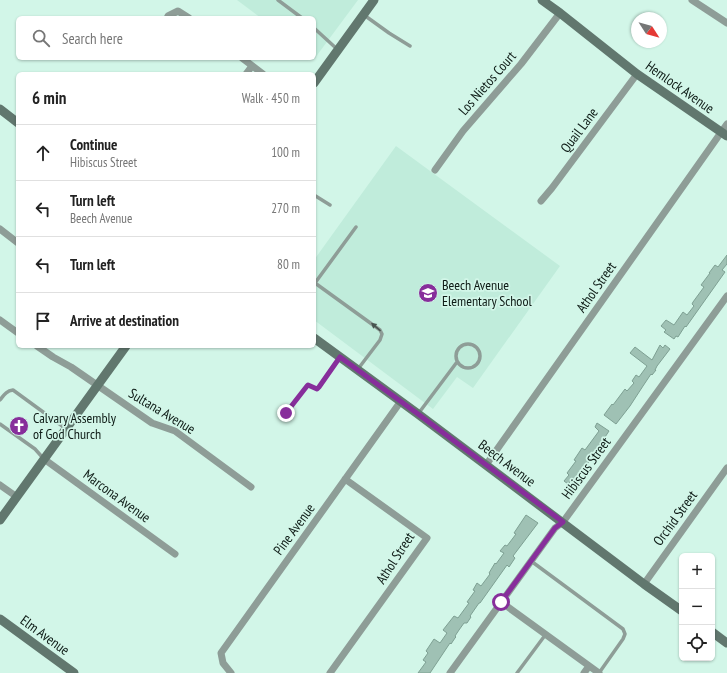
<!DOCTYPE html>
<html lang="en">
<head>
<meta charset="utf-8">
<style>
	body { margin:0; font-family:"PT Sans Narrow",sans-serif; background:#f6f6f6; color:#222 }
	.controls { position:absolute; right:12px; bottom:12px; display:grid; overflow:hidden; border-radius:6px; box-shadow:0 1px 3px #0004 }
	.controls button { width:36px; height:36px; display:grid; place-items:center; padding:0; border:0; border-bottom:1px solid #e0e0e0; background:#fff; color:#222; font:20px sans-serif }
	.compass { position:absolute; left:631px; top:12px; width:36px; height:36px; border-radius:50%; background:#fff; box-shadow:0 1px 3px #0004; rotate:126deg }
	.stop { position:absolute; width:12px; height:12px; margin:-9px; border:3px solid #872e9b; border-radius:50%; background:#fff }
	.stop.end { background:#872e9b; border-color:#fff; box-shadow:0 1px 4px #0008 }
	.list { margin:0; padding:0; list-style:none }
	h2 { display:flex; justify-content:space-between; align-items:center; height:52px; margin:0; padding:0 16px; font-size:17px }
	h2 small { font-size:13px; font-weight:400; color:#767676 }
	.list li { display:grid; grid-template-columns:26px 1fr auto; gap:12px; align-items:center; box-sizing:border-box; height:56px; padding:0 16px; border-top:1px solid #e0e0e0 }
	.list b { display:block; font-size:15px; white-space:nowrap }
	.list p { margin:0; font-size:13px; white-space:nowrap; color:#767676 }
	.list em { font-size:13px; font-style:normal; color:#767676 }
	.icon { flex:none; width:22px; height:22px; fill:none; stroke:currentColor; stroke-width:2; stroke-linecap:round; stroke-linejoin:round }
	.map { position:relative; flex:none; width:727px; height:673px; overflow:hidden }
	.search { position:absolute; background:#fff; box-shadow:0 1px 3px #0004; left:16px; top:16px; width:300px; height:44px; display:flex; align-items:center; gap:10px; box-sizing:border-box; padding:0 14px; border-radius:6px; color:#767676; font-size:15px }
	.panel { position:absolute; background:#fff; box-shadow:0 1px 3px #0004; left:16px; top:72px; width:300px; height:276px; border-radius:6px }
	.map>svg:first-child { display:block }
	.built { fill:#c0ecdb }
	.building { fill:#9fc1b4; stroke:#7ea093 }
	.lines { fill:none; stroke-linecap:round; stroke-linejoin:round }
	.lane { stroke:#8e9d97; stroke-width:3.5 }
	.street { stroke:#8e9d97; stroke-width:7 }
	.secondary { stroke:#61776e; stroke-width:9 }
	.oneway { fill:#475550 }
	.route { stroke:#872e9b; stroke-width:5 }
	.labels { text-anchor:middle; stroke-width:3.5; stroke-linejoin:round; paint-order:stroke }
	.street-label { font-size:14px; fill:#0d1a15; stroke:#d2f6e8 }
	.poi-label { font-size:14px; fill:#0d1a15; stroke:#d2f6e8; text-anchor:start }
</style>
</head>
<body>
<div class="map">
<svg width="727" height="673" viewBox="0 0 727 673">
	<rect width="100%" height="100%" fill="#d2f6e8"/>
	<path class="built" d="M237,0h121l-43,58 -1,-1v-39h-53z
		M396,146l164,120 -87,122 -16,-11 -24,32 -119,-89v-60z"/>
	<path class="building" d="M727,255v9l-5,6 3,2 -39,55 -1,-1 -7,11 -2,-1 -2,3 -10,-7 2,-2 -5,-4 5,-6 8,5 9,-13 4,3 7,-9 -2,-2 1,-2 11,-15 -3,-2 9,-12h-1l6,-8 3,2z
		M660,345l3,3 2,-3 5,4 -13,17 -2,4h1l-4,5 -1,-1 -8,12 -13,20 -14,18 -12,-9 8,-11 1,1 12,-16 2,2 7,-8 -2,-2 4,-6 3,2 8,-11 -17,-13 5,-6 17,13z
		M597,423l12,8 -33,50v-1l-3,3 -2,-2 -3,3 -4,-3 5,-6 -2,-2 9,-12 -2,-1 8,-12 3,2 14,-19 -4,-4z
		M526,515l12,8 -25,33 2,2 -6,9 -2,-2 -27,38h-1l-9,13 1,1 -4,6h-3l-5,7 -4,6 1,1 -1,1 -4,6 -1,-1 -20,30h-12l8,-11 -3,-2 5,-7 -2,-2 8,-12 6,4 7,-10 -4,-3 11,-14 4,2 11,-15 -2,-1 8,-11 -2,-1 4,-7 4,3 9,-12 -1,-1 6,-10 1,1 8,-11 -4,-2 5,-6 2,1 9,-12 -2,-1z"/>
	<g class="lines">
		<path class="lane" d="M278,0l24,18
			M364,15l25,18 21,13
			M314,28l23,21
			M314,195l16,10
			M315,283l41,-56
			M314,284l1,-1 65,47 2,4 -2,6 -22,29
			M456 356a12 12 0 1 1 24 0a12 12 0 1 1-24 0Z
			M0,400c4,-5 6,-9 13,-10l52,38
			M286,413l21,-27 1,-1 9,4 2,-2 20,-29
			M418,414l39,-52
			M0,424l35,25 8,9
			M531,561l92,68 2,5 -2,5 -24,34
			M517,673l29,-39"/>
		<path class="street" d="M692,0l35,23
			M167,18l1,-2 10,-5 11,7
			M242,58l21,16
			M246,74l6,-8
			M435,170l28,-39 58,-67 39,-51
			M541,201l11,-13 85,-114
			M0,229l18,14
			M0,320l18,13
			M37,346l16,11 18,10 81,56 23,8 76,56
			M44,459l131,95
			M486,465l241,-341
			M0,485l17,12
			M644,584l83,-116
			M501,602l98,71
			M231,673l-8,-10 -2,-10 180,-252
			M330,673l97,-135 -82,-59
			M450,673l105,-145 8,-6 164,-226
			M584,673l5,-7"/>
		<path class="secondary" d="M542,0l18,13 77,61 90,62
			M314,83l60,-83
			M0,109l18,14
			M314,338l104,76 226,170 38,27
			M0,520l126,-174
			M0,619l74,54
			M712,632l15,11"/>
	</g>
	<defs><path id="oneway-solid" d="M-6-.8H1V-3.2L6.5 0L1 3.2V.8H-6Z"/></defs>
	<use class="oneway" href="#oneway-solid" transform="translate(376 327) rotate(-140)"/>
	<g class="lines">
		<path class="route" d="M286,413l21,-27 1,-1 9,4 2,-2 21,-30 78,57 145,108 -8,6 -54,74"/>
	</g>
	<defs>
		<symbol id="school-disc" viewBox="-11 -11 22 22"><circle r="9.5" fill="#872e9b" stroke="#d2f6e8"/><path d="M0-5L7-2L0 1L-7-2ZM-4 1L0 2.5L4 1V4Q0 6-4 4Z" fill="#fff"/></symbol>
		<symbol id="church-disc" viewBox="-11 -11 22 22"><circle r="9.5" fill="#872e9b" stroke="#d2f6e8"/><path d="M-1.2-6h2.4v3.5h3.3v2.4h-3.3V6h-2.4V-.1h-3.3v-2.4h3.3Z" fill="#fff"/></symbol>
	</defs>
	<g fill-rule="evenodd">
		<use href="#school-disc" x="417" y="282" width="22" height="22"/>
		<use href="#church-disc" x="8" y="415" width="22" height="22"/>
	</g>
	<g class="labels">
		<g class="street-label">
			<text transform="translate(487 83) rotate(-49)" y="5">Los Nietos Court</text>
			<text transform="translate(680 87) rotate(35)" y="5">Hemlock Avenue</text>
			<text transform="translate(579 130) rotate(-53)" y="5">Quail Lane</text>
			<text transform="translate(596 287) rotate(-55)" y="5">Athol Street</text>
			<text transform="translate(162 411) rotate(31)" y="5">Sultana Avenue</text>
			<text transform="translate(507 463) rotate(37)" y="5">Beech Avenue</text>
			<text transform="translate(586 468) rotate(-54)" y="5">Hibiscus Street</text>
			<text transform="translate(117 496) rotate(36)" y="5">Marcona Avenue</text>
			<text transform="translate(675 518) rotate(-54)" y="5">Orchid Street</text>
			<text transform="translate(294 529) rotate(-54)" y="5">Pine Avenue</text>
			<text transform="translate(395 558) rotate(-57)" y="5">Athol Street</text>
			<text transform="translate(45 635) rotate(36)" y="5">Elm Avenue</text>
		</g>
		<g class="poi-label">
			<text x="442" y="290">Beech Avenue<tspan x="442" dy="16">Elementary School</tspan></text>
			<text x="33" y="423">Calvary Assembly<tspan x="33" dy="16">of God Church</tspan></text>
		</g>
	</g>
</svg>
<div class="controls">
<button>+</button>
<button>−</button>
<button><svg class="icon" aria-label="locate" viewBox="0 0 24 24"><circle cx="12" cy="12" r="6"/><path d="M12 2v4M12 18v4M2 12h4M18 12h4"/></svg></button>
</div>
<svg class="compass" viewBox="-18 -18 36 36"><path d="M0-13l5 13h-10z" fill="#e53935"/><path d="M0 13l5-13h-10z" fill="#767676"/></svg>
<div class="stop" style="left:501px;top:602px"></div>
<div class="stop end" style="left:286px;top:413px"></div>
<div class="search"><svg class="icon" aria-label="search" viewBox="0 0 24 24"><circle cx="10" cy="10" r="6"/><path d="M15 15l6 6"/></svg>Search here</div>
<section class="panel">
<h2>6 min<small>Walk · 450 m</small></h2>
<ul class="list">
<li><svg class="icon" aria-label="ahead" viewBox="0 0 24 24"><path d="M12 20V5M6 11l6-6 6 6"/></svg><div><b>Continue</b><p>Hibiscus Street</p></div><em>100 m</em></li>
<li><svg class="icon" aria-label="left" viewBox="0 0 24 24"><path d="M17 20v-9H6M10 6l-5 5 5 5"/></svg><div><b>Turn left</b><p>Beech Avenue</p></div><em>270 m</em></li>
<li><svg class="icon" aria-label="left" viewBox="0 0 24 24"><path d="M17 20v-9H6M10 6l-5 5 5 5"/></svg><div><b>Turn left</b></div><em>80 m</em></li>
<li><svg class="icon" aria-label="arrive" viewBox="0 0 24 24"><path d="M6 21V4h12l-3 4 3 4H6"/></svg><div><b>Arrive at destination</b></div></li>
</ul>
</section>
</div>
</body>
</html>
